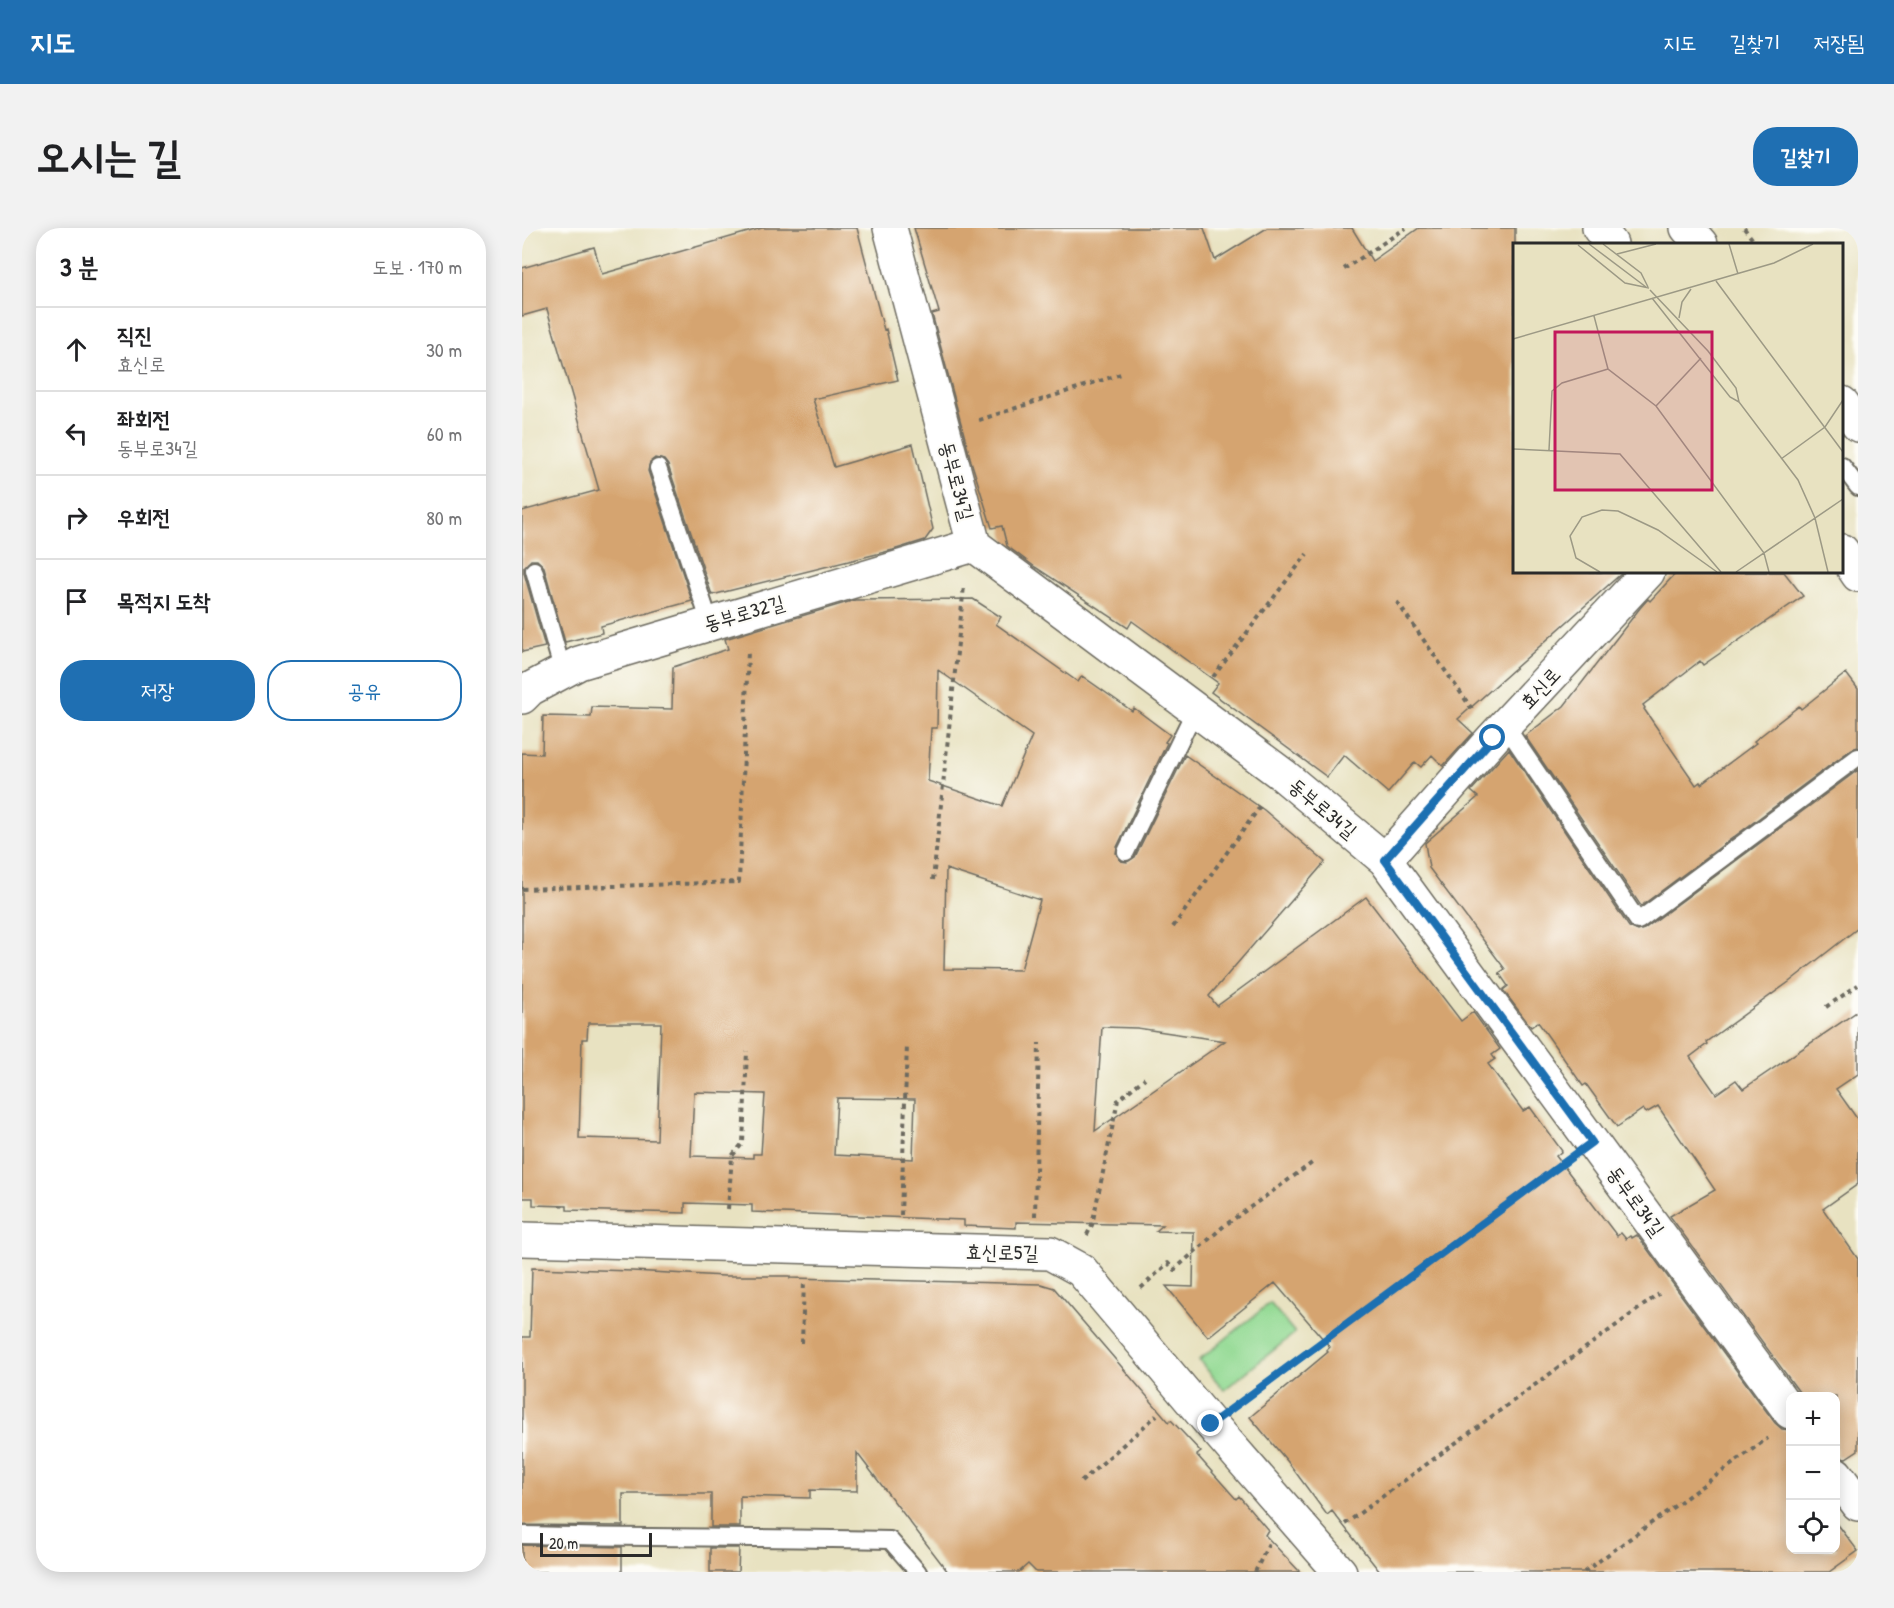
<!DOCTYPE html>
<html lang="ko">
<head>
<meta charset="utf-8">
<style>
	body { margin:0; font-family:"Patrick Hand","Poor Story",sans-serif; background:#f2f2f2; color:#202124 }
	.controls { position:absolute; right:18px; bottom:18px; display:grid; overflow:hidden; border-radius:12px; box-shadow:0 3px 15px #0003 }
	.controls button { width:54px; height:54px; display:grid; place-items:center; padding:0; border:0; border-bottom:2px solid #e0e0e0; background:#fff; color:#202124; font:30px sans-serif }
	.scale { position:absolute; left:18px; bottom:15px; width:112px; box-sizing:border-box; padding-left:6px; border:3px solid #2b2b2b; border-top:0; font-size:16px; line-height:21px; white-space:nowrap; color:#2b2b2b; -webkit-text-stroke:4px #fdfcf7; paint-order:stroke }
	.stop { position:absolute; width:18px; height:18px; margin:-14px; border:4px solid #1f6fb2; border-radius:50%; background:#fff }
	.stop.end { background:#1f6fb2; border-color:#fff; box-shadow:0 2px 6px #0008 }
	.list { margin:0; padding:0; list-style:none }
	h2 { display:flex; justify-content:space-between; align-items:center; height:78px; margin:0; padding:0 24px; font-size:26px }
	h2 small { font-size:20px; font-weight:400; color:#757577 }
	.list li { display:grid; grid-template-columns:39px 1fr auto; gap:18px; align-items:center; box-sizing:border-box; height:84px; padding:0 24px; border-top:2px solid #e0e0e0 }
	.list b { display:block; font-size:22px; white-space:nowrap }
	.list p { margin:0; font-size:20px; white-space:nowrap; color:#757577 }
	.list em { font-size:20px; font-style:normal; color:#757577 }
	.actions { display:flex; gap:12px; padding:18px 24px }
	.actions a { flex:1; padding:14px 0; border:2px solid #1f6fb2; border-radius:24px; text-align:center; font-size:21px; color:#1f6fb2 }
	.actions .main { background:#1f6fb2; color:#fff }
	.icon { flex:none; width:33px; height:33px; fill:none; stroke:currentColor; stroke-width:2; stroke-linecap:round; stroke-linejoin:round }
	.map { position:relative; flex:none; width:1336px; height:1344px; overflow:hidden; border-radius:24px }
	header { display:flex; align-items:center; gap:36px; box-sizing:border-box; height:84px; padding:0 30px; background:#1f6fb2; color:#fff }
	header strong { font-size:28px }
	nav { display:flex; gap:33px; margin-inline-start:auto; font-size:21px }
	.intro { display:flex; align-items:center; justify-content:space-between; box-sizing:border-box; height:144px; padding:0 36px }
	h1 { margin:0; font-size:42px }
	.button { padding:15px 27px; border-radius:24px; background:#1f6fb2; color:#fff; font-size:21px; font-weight:700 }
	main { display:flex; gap:36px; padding:0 36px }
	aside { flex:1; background:#fff; border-radius:24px; box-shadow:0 3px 15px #0003 }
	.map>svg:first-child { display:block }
	.green { fill:#94da94; stroke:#608260; stroke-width:1.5 }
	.building { fill:#d5a46f; fill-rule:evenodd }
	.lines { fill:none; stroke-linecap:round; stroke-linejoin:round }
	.service-casing { stroke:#6d6b60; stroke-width:20 }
	.minor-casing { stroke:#6d6b60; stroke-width:36 }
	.secondary-casing { stroke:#6d6b60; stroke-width:36 }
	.path { stroke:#6d6b60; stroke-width:4; stroke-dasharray:4.5 4.5; stroke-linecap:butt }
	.service { stroke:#fff; stroke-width:16 }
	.minor { stroke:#fff; stroke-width:33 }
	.secondary { stroke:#fff; stroke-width:33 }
	.route { stroke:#1f6fb2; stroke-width:8 }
	.labels { text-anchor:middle; stroke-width:4.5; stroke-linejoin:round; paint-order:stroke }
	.street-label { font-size:20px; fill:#2b2b2b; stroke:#fdfcf7 }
	.inset-road { fill:none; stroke:#9c9985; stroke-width:1.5 }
	.view { fill:#c2185b; fill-opacity:0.15; stroke:#c2185b; stroke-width:3 }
	.inset-edge { fill:none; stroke:#2b2b2b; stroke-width:3 }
</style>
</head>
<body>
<header>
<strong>지도</strong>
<nav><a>지도</a><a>길찾기</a><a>저장됨</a></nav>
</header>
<div class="intro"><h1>오시는 길</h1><a class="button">길찾기</a></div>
<main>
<aside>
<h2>3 분<small>도보 · 170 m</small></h2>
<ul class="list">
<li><svg class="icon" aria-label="ahead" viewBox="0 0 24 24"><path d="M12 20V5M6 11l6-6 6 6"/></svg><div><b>직진</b><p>효신로</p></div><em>30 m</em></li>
<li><svg class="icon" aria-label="left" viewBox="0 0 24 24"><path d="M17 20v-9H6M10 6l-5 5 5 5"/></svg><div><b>좌회전</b><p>동부로34길</p></div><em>60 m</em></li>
<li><svg class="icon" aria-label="right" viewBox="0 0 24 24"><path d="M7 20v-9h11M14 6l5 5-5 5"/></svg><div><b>우회전</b></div><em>80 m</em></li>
<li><svg class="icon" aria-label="arrive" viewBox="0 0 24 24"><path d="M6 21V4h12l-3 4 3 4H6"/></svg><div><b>목적지 도착</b></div></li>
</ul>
<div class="actions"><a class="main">저장</a><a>공유</a></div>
</aside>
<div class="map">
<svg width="1336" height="1344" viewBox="0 0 1336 1344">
	<rect width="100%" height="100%" fill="#fdfcf7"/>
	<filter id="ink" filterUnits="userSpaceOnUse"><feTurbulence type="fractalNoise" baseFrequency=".0167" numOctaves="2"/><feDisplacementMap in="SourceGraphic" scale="12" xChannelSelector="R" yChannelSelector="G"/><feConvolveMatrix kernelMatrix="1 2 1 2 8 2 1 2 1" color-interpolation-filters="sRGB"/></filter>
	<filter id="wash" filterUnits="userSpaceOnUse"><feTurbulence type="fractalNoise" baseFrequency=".008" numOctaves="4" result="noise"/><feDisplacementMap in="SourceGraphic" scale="24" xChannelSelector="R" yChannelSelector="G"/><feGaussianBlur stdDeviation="1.35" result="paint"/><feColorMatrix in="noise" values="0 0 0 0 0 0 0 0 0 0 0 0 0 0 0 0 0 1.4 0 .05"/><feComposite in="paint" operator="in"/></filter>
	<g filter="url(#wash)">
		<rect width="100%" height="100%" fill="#e8e2c1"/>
		<path class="green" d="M748,1075l25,30 -71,57 -25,-30z"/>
		<g id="blocks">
			<path class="building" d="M240,0h95l27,102 2,-1 12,51 -85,19 21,68 79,-23 20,85 -8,11 -32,10 -181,45 -44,-130 -4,-5 -9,-2 -5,4 -2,9 44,130 -91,25 1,7 -37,9 -21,-75 -7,-7h-6l-7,7v6l21,74 -23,5v-141l77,-21 -52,-181 -25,7v-48l72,-21 8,27z
				M392,0h290l11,32 52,-32h85l20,33 47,-33h96v344h108l-165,147 15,14 -30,33 -11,-11 -11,12 -6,-5 -27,31 -44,-38 -17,22 -116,-85 7,-9 -86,-62 -4,7 -93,-61 -28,-21 -5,-20 -10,2 -21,-67 -39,-147 7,-2z
				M1155,344h107l19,24 -100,69 -3,-4 -57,44 2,3 -1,1 52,76 4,-3 1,2 55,-41 -2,-2 45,-35 2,3 45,-36 12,16v58l-6,2 -211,157 -116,-170 39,-30 76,-98 8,-9 2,2z
				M451,371l28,18 -5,7 82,58 4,-6 50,35 2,-3 36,27 -5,7 2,1 -50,104 -1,6 5,8 6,1 8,-5 50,-102 79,55 61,52 -116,134 8,10 149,-109 95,124 12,-9 27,37 -8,6 3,4 -7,5 35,47 7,-4 32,44 -6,5 61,80 4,-3 5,6 4,-3 2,2 5,-3 138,188 7,6 9,1v120h45v-28l22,29 -29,21h-449l-48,-61 -5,4 -39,-53 -38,-45 78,-65 -1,-2 3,-3 -55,-64 -67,54 -42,-51 27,1 1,-55 -38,-1 7,-6 -147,-3v6l-52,-2v-6l-212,-8v-7l-67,-2v10l-118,-3v-4l-34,-1v-7h-11v-445l20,1 1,-38 48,1 1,-10 80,2 1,-42 55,-18 -3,-10 130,-39zM416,442l94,66 -30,70 -74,-25 3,-53h6zM424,641l94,31 -19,70 -77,-1zM66,795h73l-4,117 -78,-2 3,-99h5zM580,799l35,1 88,13 -130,90zM172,864l71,2 -4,60h-8v4l-62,-2zM315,870l78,1 -2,60 -79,-4z
				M987,521l120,178 9,4 6,-2 214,-159v158l-69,54 -83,60 1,2 -17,13 26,37 20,-14 7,9 115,-78v63l-22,15 22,31v64l-35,25 35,50v191l-12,8 -10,-2v-60h-34l-132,-180 45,-26 -57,-84 -12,7 -3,-4 -26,18 -31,-43 -3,2 -45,-64 -7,5 -28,-37 5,-4 -9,-13 6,-4 -76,-101 -4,-25 53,-46 -7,-6z
				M10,1040l100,3 92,5h66v2l251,6 13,4 115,134 2,-2 30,32 -4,3 39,44 3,-3 29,34 -3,5 35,37h-264l-8,-8 -9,8h-71l-91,-119v38l-47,-1v8l-70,-2v31h-29v-33h-88v32l-101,-1v-188h8z
				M0,1317l100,2v25h-100z
				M188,1320h29l-1,24h-28z"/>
		</g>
	</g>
	<g filter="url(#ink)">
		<use href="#blocks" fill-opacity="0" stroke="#6d6b60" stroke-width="1.5"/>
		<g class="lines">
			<defs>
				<path id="service" d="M1320,238l16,21
					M136,240l52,155
					M12,342l29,102
					M983,497l133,196 220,-164
					M604,624l69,-142
					M0,1307c123,3 245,2 368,5l28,32"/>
				<path id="minor" d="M368,0l84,317 309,230 102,85 405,552
					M0,469l8,-8 49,-26 395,-118
					M863,632l108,-122 155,-166
					M0,1011l528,14 31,17 130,154 129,148
					M1314,1246l22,30"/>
				<path id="secondary" d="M1077,0l12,16
					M1165,0l14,16
					M1320,175l16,22
					M1320,323l16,24"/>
			</defs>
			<use href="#service" class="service-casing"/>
			<use href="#minor" class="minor-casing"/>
			<use href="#secondary" class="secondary-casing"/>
			<path class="path" d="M1222,0l12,16
				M822,41l62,-41
				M457,192l142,-46
				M875,374l75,107
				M691,449l94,-123
				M411,652l31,-294
				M0,661l217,-7 9,-231
				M651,699l89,-123
				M1304,779l32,-22
				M206,981l4,-53 11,-13 4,-92
				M379,987l6,-170
				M513,988l4,-173
				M565,1007l5,-10 26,-125 27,-22
				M619,1060l27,-25 6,7 50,-44 88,-63
				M280,1115l2,-62
				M719,1174l321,-239
				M559,1254l76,-67
				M823,1296l314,-230
				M733,1344l14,-29
				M1062,1344l184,-134
				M1329,1344l7,-5"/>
			<use href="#service" class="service"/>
			<use href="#minor" class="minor"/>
			<use href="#secondary" class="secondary"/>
		</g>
	</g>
	<g class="lines" filter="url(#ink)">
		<path class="route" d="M689,1196l381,-282 -207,-282 108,-122"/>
	</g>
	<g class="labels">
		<g class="street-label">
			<text transform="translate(435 253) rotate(75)" y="7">동부로34길</text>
			<text transform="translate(222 385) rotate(-16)" y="7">동부로32길</text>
			<text transform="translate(1018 460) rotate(-47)" y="7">효신로</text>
			<text transform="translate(801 580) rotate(40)" y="7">동부로34길</text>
			<text transform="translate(1114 973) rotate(54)" y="7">동부로34길</text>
			<text transform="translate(480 1024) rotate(1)" y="7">효신로5길</text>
		</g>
	</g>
	<g transform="translate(991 15)">
		<rect width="330" height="330" fill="#e8e2c1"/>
		<path class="inset-road" d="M76,1l57,43M90,1l38,29 7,14M216,1l9,30M65,2l47,38 24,5M104,11l39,-10M203,38l127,171M137,47l58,61 28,37 3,14 59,78 17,38 13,54M139,55l78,99 9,5M81,73l14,53 48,37 108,147 5,19M166,75l3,-16 9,-13M0,96l261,-76 39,-19M143,163l45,-48M0,206l107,5 101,118M36,207l3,-59 10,-8 46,-14M268,216l44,-32 18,-27M87,329l-24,-14 -6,-22 12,-19 20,-7 16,1 40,19 59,42M223,329l107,-73"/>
		<path class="view" d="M42,89h157v158h-157z"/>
		<rect width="330" height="330" class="inset-edge"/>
	</g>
</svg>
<div class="controls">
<button>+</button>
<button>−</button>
<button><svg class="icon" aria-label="locate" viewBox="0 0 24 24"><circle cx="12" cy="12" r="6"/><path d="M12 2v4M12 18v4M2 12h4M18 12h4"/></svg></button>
</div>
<div class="scale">20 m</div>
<div class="stop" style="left:971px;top:510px"></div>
<div class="stop end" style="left:689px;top:1196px"></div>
</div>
</main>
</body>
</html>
